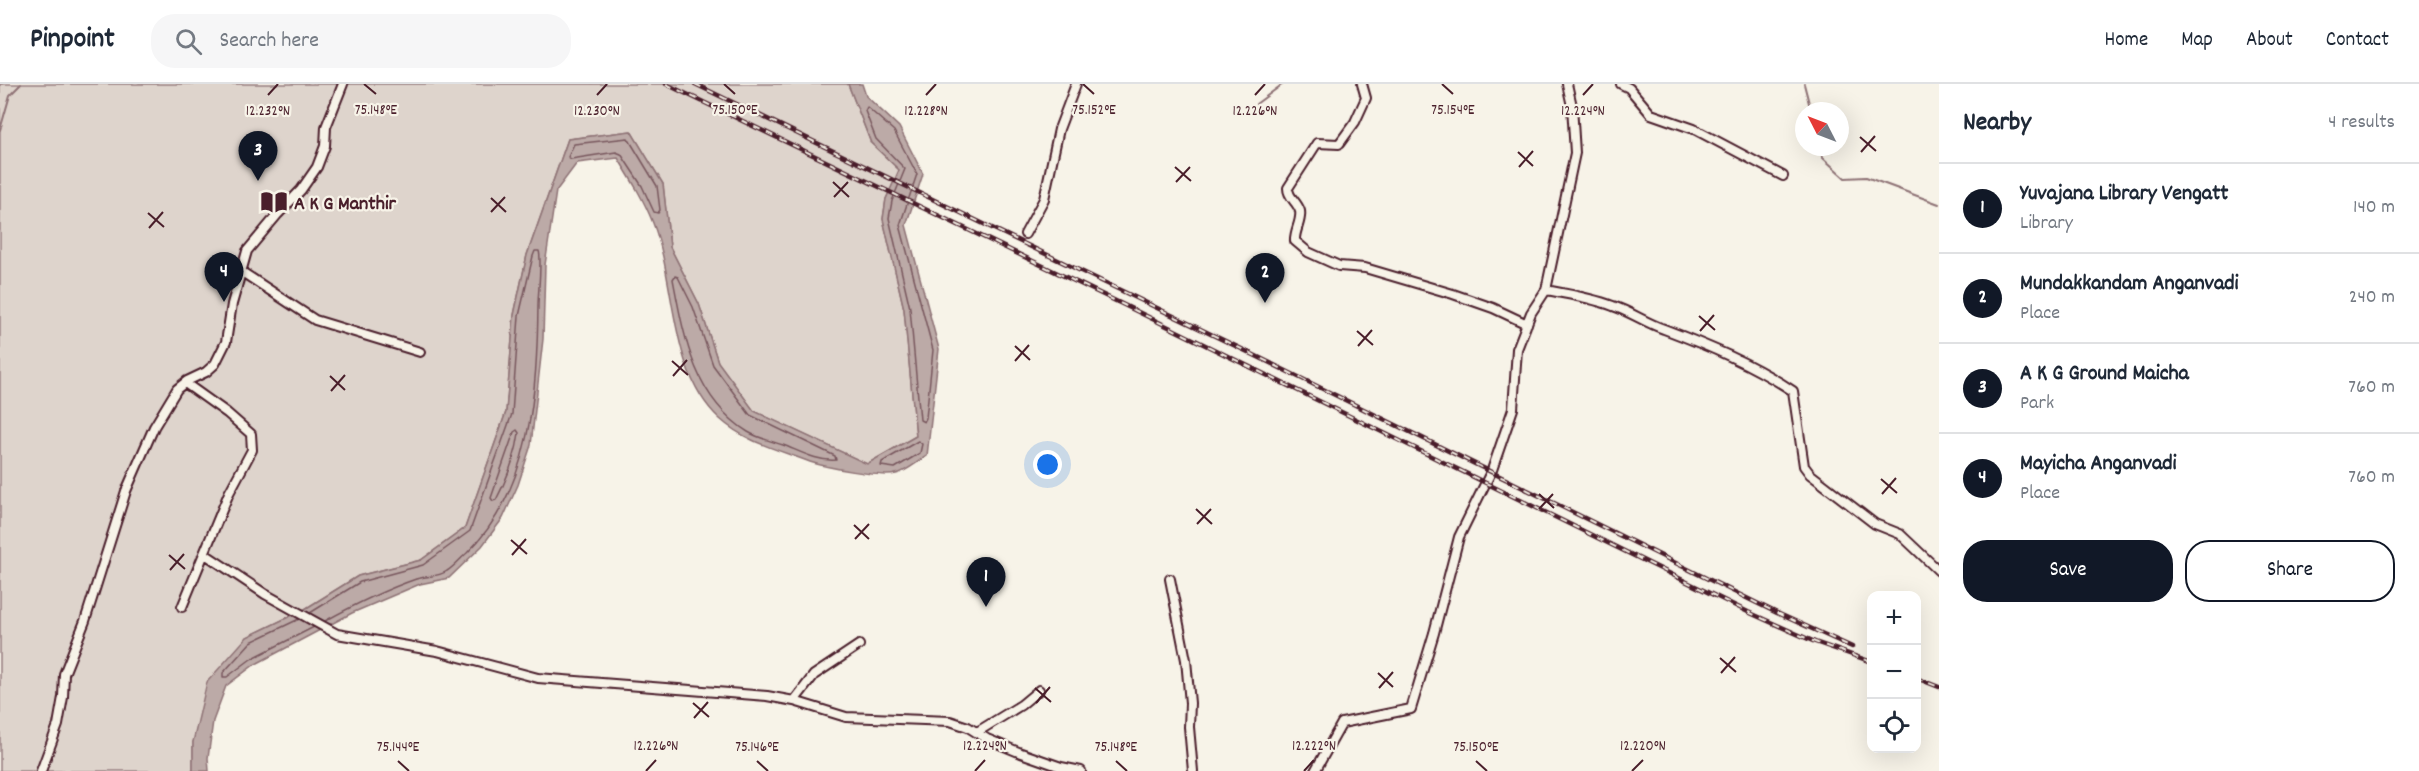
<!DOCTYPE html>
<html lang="en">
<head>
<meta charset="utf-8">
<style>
	body { margin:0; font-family:Dekko,sans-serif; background:#f6f6f7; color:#1f2937 }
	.controls { position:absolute; right:18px; bottom:18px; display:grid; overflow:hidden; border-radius:12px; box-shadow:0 6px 24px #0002 }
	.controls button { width:54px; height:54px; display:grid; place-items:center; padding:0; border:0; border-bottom:2px solid #e0e1e3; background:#fff; color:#1f2937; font:30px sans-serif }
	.compass { position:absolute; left:1795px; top:18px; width:54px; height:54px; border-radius:50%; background:#fff; box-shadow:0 6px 24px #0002; rotate:312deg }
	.you { position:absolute; left:1048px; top:381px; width:21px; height:21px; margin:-15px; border:4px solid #fff; border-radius:50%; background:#1a73e8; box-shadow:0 0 0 9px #1a73e833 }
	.badge { display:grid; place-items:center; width:39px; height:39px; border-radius:50%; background:#111827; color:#fff; font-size:20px; font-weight:700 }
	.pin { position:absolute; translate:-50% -50px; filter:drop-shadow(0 2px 3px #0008) }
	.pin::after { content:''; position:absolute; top:32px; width:21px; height:18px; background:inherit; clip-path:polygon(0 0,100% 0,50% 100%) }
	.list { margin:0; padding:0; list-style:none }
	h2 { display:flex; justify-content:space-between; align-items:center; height:78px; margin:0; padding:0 24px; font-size:26px }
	h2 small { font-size:20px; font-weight:400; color:#747a83 }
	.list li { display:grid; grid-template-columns:39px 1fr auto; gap:18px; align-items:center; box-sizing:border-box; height:90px; padding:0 24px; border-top:2px solid #e0e1e3 }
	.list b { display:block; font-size:22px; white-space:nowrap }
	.list p { margin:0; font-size:20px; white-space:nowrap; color:#747a83 }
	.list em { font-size:20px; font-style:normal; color:#747a83 }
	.actions { display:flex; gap:12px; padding:18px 24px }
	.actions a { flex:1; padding:14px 0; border:2px solid #111827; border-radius:24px; text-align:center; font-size:21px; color:#111827 }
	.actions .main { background:#111827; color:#fff }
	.icon { flex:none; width:33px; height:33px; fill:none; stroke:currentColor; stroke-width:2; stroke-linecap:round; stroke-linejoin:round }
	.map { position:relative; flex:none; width:1939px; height:687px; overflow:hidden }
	header { display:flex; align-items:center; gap:36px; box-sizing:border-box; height:84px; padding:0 30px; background:#fff; border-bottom:2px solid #e0e1e3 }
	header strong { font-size:28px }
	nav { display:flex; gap:33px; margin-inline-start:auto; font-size:21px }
	.search { width:420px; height:54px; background:#f6f6f7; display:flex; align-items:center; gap:15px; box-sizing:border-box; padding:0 21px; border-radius:24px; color:#747a83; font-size:22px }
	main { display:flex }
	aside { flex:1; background:#fff }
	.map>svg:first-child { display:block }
	.green { fill:#ded4cc; stroke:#947a7c; stroke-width:1.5 }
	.water { fill:#bcaaa7; stroke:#8e7275; stroke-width:1.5 }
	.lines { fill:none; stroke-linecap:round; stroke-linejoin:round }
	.shore { stroke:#78575d; stroke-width:1.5 }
	.stream { stroke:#8e7275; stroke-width:2 }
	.minor-casing { stroke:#4a1f2b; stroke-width:12 }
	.minor { stroke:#f7f3e8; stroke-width:8 }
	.rail-casing { stroke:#4a1f2b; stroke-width:4.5 }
	.rail { stroke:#f7f3e8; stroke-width:2; stroke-dasharray:7; stroke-linecap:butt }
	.ticks { fill:none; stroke:#4a1f2b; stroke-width:2 }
	.labels { text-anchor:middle; stroke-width:4.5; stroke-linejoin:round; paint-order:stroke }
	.poi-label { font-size:20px; font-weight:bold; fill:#4a1f2b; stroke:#f7f3e8; text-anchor:start }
	.ticks-label { font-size:15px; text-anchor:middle; fill:#4a1f2b; stroke:#f7f3e8; stroke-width:4.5; stroke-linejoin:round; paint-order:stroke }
</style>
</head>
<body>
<header>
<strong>Pinpoint</strong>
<div class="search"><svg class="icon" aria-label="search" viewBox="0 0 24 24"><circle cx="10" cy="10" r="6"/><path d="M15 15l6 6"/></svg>Search here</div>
<nav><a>Home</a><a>Map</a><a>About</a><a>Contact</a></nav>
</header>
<main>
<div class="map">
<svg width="1939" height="687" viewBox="0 0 1939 687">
	<rect width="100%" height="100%" fill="#f7f3e8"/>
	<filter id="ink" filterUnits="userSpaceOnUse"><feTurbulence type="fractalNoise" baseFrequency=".0167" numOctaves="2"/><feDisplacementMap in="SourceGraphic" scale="12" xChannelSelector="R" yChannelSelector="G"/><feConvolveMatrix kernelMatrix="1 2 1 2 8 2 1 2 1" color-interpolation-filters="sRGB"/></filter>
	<g filter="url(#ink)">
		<path class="green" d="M0,0h848l23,59 29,27 -14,29 -3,20 21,90 12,127 -49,28 -113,-53 -36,-49 -19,-58 -29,-57 -7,-63 -32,-53 -63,8 -41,116 -13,60 -8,97 -41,116 -44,32 -63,16 -53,33 -58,28 -54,105v29h-193z"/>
		<path class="water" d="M848,0h14l4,12 33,31 24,47 -17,51 33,124 -12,107c-9,5 -21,16 -31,18 -15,4 -71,-7 -86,-12 -31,-12 -65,-20 -90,-43 -52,-48 -43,-135 -67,-196 -9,-23 -22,-44 -35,-65l-41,5 -21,28 -11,74 -2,74 -12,106 -13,40 -15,33 -21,28 -33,32 -29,6 -68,29 -98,52 -28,21 -13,35 -5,37 1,13h-16v-29l14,-60 40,-45 58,-28 53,-33 63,-16 44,-32 41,-116 8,-97 13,-60 41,-116 63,-8 32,53 7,63 29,57 19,58 36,49 113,53 49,-28 -12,-127 -21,-90 3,-20 13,-29 -28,-27z"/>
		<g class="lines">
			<path class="shore" d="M867,23l27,24 23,43 -17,51 33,125 -7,68 -2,4 -4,-2 -10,-112 -21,-90 3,-17 13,-32 -29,-30 -11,-28z
				M628,54l29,48 3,24 -2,3 -4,-1 -12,-26 -21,-32 -5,-2 -45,7 -3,-2 6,-13z
				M675,192l3,1 15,30 20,58 37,50 85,41 1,4c-18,2 -37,-9 -53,-15 -12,-4 -25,-7 -35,-13 -54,-34 -64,-95 -75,-153z
				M517,346l2,3c-3,23 -12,46 -23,67l-3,1 -2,-3 23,-66z
				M918,357l4,3 -2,9 -25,15 -14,-2 1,-4z
				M310,529l50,-31 63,-17 47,-34 42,-117 7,-98 14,-60 2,-5h4c3,9 -1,42 -1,54 -1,84 -6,185 -71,248 -6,5 -13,14 -20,18 -8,6 -22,5 -31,8 -32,11 -62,26 -91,42
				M299,535l-48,23 -28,31v4h4l24,-18 63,-32"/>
			<path class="stream" d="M1804,0l7,27
				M1256,20l27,-20
				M0,46l10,-35 11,-11
				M1820,63l3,11 22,20 21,-1 73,27"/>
			<defs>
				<path id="minor" d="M1362,0l4,14 -11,24 -16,22 -22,-1 -29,45c0,10 9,13 12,23 2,10 -6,20 -5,30l13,11 31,14 26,2 88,26 40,14 34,16
					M1621,0l8,4 22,26 43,15 89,47
					M1025,150l19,-35 15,-70 17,-45
					M242,188l73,48 105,32
					M1546,206c22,4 46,8 67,16 18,6 33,17 51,23 45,17 88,35 129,62l11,75 6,8 65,50 25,10 39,37
					M205,470l60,40 72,40 100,17 101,27 229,18 27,5 20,-26 45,-30
					M1170,495l16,81 4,43 -1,24 4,44
					M182,523l47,-114 23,-43 -1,-16 -24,-21 -42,-30
					M794,617l52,16 104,4 18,6 19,12 34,14 40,14 20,4
					M977,648l44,-27 18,-15
					M41,687l17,-46 5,-28 1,-23 21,-53 41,-130 28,-64 23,-38 10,-8 19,-9 9,-8 11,-22 6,-38 15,-53 31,-37 23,-24 16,-23 8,-21 1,-19 17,-43
					M1315,687l27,-48 69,-14 23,-76 25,-96 33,-67 21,-61 4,-60 14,-36 15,-23 29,-137 -3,-47 -5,-22"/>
			</defs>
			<use href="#minor" class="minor-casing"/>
			<use href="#minor" class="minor"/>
			<defs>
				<path id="rail" d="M666,0l458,221 624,307 67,30 57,20
					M695,0l557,270 525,259 75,34
					M1916,594l23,9"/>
			</defs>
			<use href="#rail" class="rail-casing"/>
			<use href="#rail" class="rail"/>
		</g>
	</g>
	<path class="ticks" d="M364,0l12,10M724,0l11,10M1083,0l11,10M1442,0l11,10M268,11l10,-11M597,11l10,-11M926,11l10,-11M1255,11l10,-11M1583,11l10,-11M1860,53l16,14M1518,68l15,14M1861,68l14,-16M1175,83l16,14M1519,83l14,-16M833,98l16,15M1176,98l14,-15M834,113l14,-15M491,114l15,14M491,128l14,-15M148,129l16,14M149,144l14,-16M1699,232l16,14M1357,247l16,14M1700,247l14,-16M1015,262l15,14M1358,262l14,-16M672,277l16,14M1015,277l14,-16M330,292l15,14M673,292l14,-16M331,307l14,-16M1881,395l16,14M1539,410l15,14M1882,410l14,-16M1196,425l16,15M1539,425l14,-15M1197,440l14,-15M854,441l15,14M855,455l14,-15M511,456l16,14M169,471l16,14M512,471l14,-16M170,486l14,-16M1720,574l16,14M1378,589l15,14M1721,589l14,-16M1035,604l16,14M1379,604l14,-16M693,619l16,14M1036,619l14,-16M694,634l14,-16M398,677l11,10M757,677l11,10M1116,677l11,10M1476,677l11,10M646,687l10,-11M975,687l10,-11M1304,687l10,-11M1632,687l11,-11"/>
	<defs>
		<symbol id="library-bare" viewBox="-9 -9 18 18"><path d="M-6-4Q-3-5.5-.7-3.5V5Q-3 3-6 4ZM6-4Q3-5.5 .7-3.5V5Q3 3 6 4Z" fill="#4a1f2b" stroke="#f7f3e8" stroke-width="2.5" paint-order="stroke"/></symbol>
	</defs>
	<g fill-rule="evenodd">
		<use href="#library-bare" x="255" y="99" width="38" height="38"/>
	</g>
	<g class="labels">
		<g class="poi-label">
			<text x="294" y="125">A K G Manthir</text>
		</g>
	</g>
	<g class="ticks-label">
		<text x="376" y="30">75.148°E</text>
		<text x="735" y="30">75.150°E</text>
		<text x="1094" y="30">75.152°E</text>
		<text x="1453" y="30">75.154°E</text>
		<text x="1255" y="31">12.226°N</text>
		<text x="1583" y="31">12.224°N</text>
		<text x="268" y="31">12.232°N</text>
		<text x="597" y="31">12.230°N</text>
		<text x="926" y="31">12.228°N</text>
		<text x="656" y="666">12.226°N</text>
		<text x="985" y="666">12.224°N</text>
		<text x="1314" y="666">12.222°N</text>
		<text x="1643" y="666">12.220°N</text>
		<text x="398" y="667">75.144°E</text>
		<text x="757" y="667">75.146°E</text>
		<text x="1116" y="667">75.148°E</text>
		<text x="1476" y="667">75.150°E</text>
	</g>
</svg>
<div class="controls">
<button>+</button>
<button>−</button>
<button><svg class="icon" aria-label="locate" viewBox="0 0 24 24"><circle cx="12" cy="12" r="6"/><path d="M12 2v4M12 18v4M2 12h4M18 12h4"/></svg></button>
</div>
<svg class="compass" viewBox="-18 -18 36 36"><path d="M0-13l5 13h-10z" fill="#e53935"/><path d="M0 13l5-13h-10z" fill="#747a83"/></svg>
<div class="you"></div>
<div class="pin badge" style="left:986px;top:523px">1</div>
<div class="pin badge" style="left:1265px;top:219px">2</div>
<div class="pin badge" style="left:258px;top:97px">3</div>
<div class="pin badge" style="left:224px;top:218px">4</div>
</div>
<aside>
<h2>Nearby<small>4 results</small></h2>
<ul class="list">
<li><span class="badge">1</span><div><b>Yuvajana Library Vengatt</b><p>Library</p></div><em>140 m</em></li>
<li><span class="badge">2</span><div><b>Mundakkandam Anganvadi</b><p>Place</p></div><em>240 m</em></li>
<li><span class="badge">3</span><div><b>A K G Ground Maicha</b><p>Park</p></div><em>760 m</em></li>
<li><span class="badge">4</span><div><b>Mayicha Anganvadi</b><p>Place</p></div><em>760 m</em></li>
</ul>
<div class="actions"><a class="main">Save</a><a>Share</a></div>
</aside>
</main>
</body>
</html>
